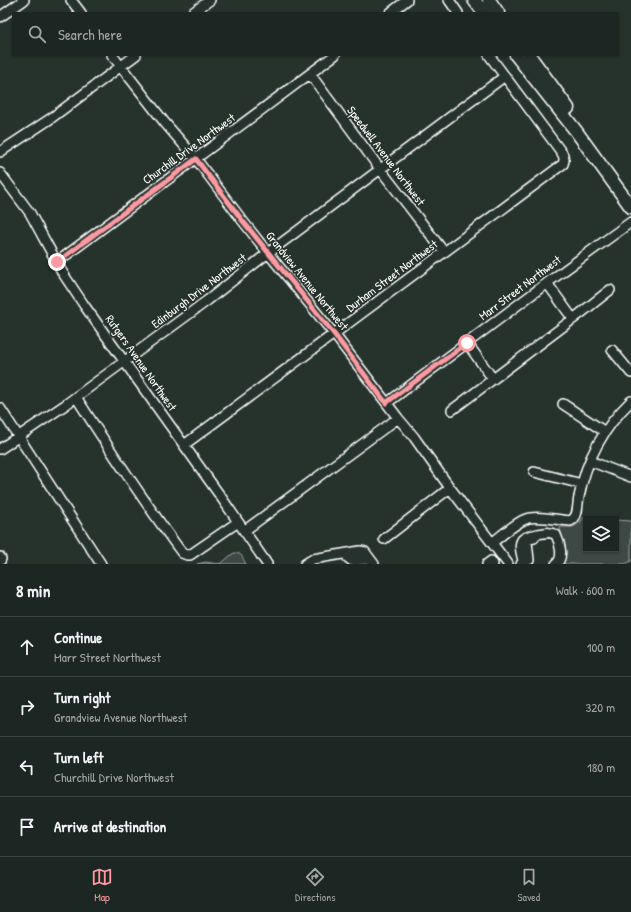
<!DOCTYPE html>
<html lang="en">
<head>
<meta charset="utf-8">
<style>
	body { margin:0; font-family:"Patrick Hand",sans-serif; background:#252e2a; color:#f1f3f6 }
	.controls { position:absolute; right:12px; bottom:12px; display:grid; overflow:hidden; border-radius:0px; box-shadow:0 1px 3px #0004 }
	.controls button { width:36px; height:36px; display:grid; place-items:center; padding:0; border:0; border-bottom:1px solid #3a4340; background:#1c2622; color:#f1f3f6; font:20px sans-serif }
	.stop { position:absolute; width:12px; height:12px; margin:-9px; border:3px solid #ff9aa2; border-radius:50%; background:#fff }
	.stop.end { background:#ff9aa2; border-color:#fff; box-shadow:0 1px 4px #0008 }
	.list { margin:0; padding:0; list-style:none }
	h2 { display:flex; justify-content:space-between; align-items:center; height:52px; margin:0; padding:0 16px; font-size:17px }
	h2 small { font-size:13px; font-weight:400; color:#a0a5a5 }
	.list li { display:grid; grid-template-columns:26px 1fr auto; gap:12px; align-items:center; box-sizing:border-box; height:60px; padding:0 16px; border-top:1px solid #3a4340 }
	.list b { display:block; font-size:15px; white-space:nowrap }
	.list p { margin:0; font-size:13px; white-space:nowrap; color:#a0a5a5 }
	.list em { font-size:13px; font-style:normal; color:#a0a5a5 }
	.icon { flex:none; width:22px; height:22px; fill:none; stroke:currentColor; stroke-width:2; stroke-linecap:round; stroke-linejoin:round }
	.map { position:relative; flex:none; width:631px; height:564px; overflow:hidden }
	.search { position:absolute; background:#1c2622; box-shadow:0 1px 3px #0004; left:12px; right:12px; top:12px; height:44px; display:flex; align-items:center; gap:10px; box-sizing:border-box; padding:0 14px; border-radius:0px; color:#a0a5a5; font-size:15px }
	.sheet { height:292px; background:#1c2622 }
	nav { display:flex; justify-content:space-around; align-items:center; box-sizing:border-box; height:56px; border-top:1px solid #3a4340; background:#1c2622; font-size:11px; color:#a0a5a5 }
	nav a { display:grid; justify-items:center; gap:2px }
	nav .on { color:#ff9aa2 }
	.map>svg:first-child { display:block }
	.green { fill:#3e4944; stroke:#9ea4a2 }
	.lines { fill:none; stroke-linecap:round; stroke-linejoin:round }
	.minor-casing { stroke:#fff; stroke-width:12 }
	.major-casing { stroke:#fff; stroke-width:15 }
	.minor { stroke:#26332d; stroke-width:9 }
	.major { stroke:#26332d; stroke-width:12 }
	.route { stroke:#ff9aa2; stroke-width:5 }
	.labels { text-anchor:middle; stroke-width:3.5; stroke-linejoin:round; paint-order:stroke }
	.street-label { font-size:12px; fill:#fff; stroke:#26332d }
</style>
</head>
<body>
<div class="map">
<svg width="631" height="564" viewBox="0 0 631 564">
	<rect width="100%" height="100%" fill="#26332d"/>
	<filter id="ink" filterUnits="userSpaceOnUse"><feTurbulence type="fractalNoise" baseFrequency=".025" numOctaves="2"/><feDisplacementMap in="SourceGraphic" scale="8" xChannelSelector="R" yChannelSelector="G"/><feConvolveMatrix kernelMatrix="1 2 1 2 8 2 1 2 1" color-interpolation-filters="sRGB"/></filter>
	<g filter="url(#ink)">
		<path class="green" d="M584,517l26,2h-24v30h30v-29l15,1v40l-6,3h-63l3,-7 -5,-30h13l8,-5v-1z
			M234,553c9,0 8,5 12,11h-49l9,-2 12,2 5,-2 8,-7z"/>
		<g class="lines">
			<defs>
				<path id="minor" d="M71,0l10,13
					M449,0l9,13
					M192,13l18,-13
					M390,13l17,-13
					M0,17l24,-17
					M112,55l53,68 31,36 46,61 26,33 66,81 64,84 16,19 36,51 58,76
					M310,74l70,95 64,83
					M0,152l50,-33 86,-64
					M0,173l30,40 32,59 22,33 137,192 46,67
					M57,262l47,-35 231,-172
					M547,283l26,36
					M467,343l26,36
					M612,350l19,23
					M76,397c34,53 69,106 106,156l5,2h3l48,-33
					M387,403l160,-120 84,-61
					M563,404l42,28
					M0,408l101,156
					M452,410l129,-97 29,-23
					M184,445l379,-281c2,-5 1,-7 -1,-11l-73,-98
					M0,449l65,-44 143,-105 60,-47 237,-177
					M590,461l41,16
					M534,472l48,12
					M244,531l154,-113
					M384,539l66,-51
					M492,543c9,-7 23,-20 34,-24 9,-4 33,1 44,2 9,-3 7,-16 9,-24 7,-37 25,-70 52,-96
					M0,557l1,2 -1,2
					M348,558l4,3 18,-2
					M305,564l8,-5 47,-8 5,1 9,12
					M487,564l4,-3 2,3
					M521,564l4,-3 4,-1 -2,-18 2,-3 5,-1
					M525,564c-3,-4 -3,-8 -4,-12 -3,-15 4,-15 17,-18 7,-1 12,-3 18,1 4,8 8,23 0,29"/>
				<path id="major" d="M474,0l10,13
					M489,0l9,13
					M516,55l60,76 55,76
					M529,55l39,53"/>
			</defs>
			<use href="#minor" class="minor-casing"/>
			<use href="#major" class="major-casing"/>
			<use href="#minor" class="minor"/>
			<use href="#major" class="major"/>
		</g>
	</g>
	<g class="lines" filter="url(#ink)">
		<path class="route" d="M57,262l139,-103 46,61 92,114 52,69 81,-60"/>
	</g>
	<g class="labels">
		<g class="street-label">
			<text transform="translate(189 149) rotate(-36)" y="4">Churchill Drive Northwest</text>
			<text transform="translate(386 156) rotate(53)" y="4">Speedwell Avenue Northwest</text>
			<text transform="translate(392 276) rotate(-37)" y="4">Durham Street Northwest</text>
			<text transform="translate(307 281) rotate(51)" y="4">Grandview Avenue Northwest</text>
			<text transform="translate(520 288) rotate(-37)" y="4">Marr Street Northwest</text>
			<text transform="translate(199 291) rotate(-37)" y="4">Edinburgh Drive Northwest</text>
			<text transform="translate(141 363) rotate(55)" y="4">Rutgers Avenue Northwest</text>
		</g>
	</g>
</svg>
<div class="controls">
<button><svg class="icon" aria-label="layers" viewBox="0 0 24 24"><path d="M12 4l9 5-9 5-9-5zM3 14l9 5 9-5"/></svg></button>
</div>
<div class="stop" style="left:467px;top:343px"></div>
<div class="stop end" style="left:57px;top:262px"></div>
<div class="search"><svg class="icon" aria-label="search" viewBox="0 0 24 24"><circle cx="10" cy="10" r="6"/><path d="M15 15l6 6"/></svg>Search here</div>
</div>
<section class="sheet">
<h2>8 min<small>Walk · 600 m</small></h2>
<ul class="list">
<li><svg class="icon" aria-label="ahead" viewBox="0 0 24 24"><path d="M12 20V5M6 11l6-6 6 6"/></svg><div><b>Continue</b><p>Marr Street Northwest</p></div><em>100 m</em></li>
<li><svg class="icon" aria-label="right" viewBox="0 0 24 24"><path d="M7 20v-9h11M14 6l5 5-5 5"/></svg><div><b>Turn right</b><p>Grandview Avenue Northwest</p></div><em>320 m</em></li>
<li><svg class="icon" aria-label="left" viewBox="0 0 24 24"><path d="M17 20v-9H6M10 6l-5 5 5 5"/></svg><div><b>Turn left</b><p>Churchill Drive Northwest</p></div><em>180 m</em></li>
<li><svg class="icon" aria-label="arrive" viewBox="0 0 24 24"><path d="M6 21V4h12l-3 4 3 4H6"/></svg><div><b>Arrive at destination</b></div></li>
</ul>
</section>
<nav>
<a class="on"><svg class="icon" aria-label="map" viewBox="0 0 24 24"><path d="M3 6l6-2 6 2 6-2v14l-6 2-6-2-6 2zM9 4v14M15 6v14"/></svg>Map</a>
<a><svg class="icon" aria-label="directions" viewBox="0 0 24 24"><path d="M12 3l9 9-9 9-9-9zM9 14v-3h6M13 9l2 2-2 2"/></svg>Directions</a>
<a><svg class="icon" aria-label="saved" viewBox="0 0 24 24"><path d="M7 4h10v16l-5-4-5 4z"/></svg>Saved</a>
</nav>
</body>
</html>
